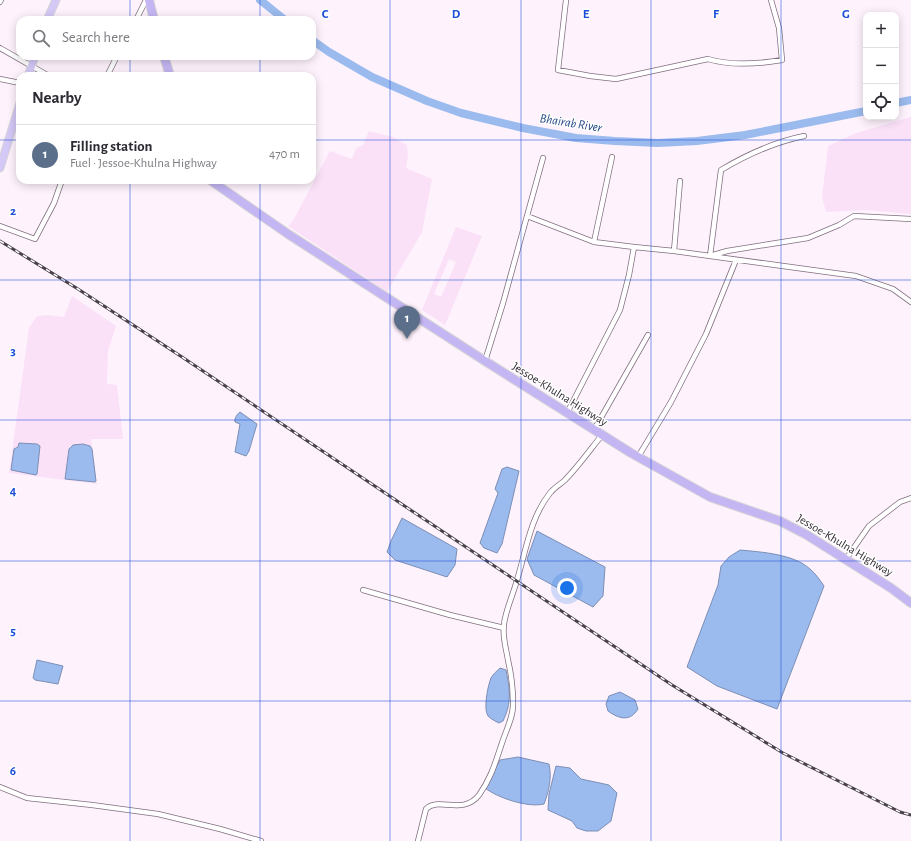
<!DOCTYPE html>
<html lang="en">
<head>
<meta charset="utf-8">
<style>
	body { margin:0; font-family:"Alegreya Sans",sans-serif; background:#f7f7f7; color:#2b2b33 }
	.controls { position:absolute; right:12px; top:12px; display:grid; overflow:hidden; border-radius:8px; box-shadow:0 2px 10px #0003 }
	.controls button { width:36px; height:36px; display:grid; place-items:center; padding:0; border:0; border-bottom:1px solid #e1e1e2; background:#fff; color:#2b2b33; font:20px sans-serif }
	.you { position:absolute; left:567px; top:588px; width:14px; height:14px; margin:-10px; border:3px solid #fff; border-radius:50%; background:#1a73e8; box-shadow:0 0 0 6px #1a73e833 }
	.badge { display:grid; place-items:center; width:26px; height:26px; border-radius:50%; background:#226c0b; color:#fff; font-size:13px; font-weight:700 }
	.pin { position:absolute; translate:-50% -33px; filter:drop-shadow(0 1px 2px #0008) }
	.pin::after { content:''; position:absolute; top:21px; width:14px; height:12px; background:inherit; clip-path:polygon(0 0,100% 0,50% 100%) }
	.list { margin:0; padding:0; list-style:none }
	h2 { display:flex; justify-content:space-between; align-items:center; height:52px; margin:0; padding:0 16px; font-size:17px }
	h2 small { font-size:13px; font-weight:400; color:#7c7c81 }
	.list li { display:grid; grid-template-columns:26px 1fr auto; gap:12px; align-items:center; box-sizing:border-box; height:60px; padding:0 16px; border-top:1px solid #e1e1e2 }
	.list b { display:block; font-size:15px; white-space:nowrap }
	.list p { margin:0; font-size:13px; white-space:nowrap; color:#7c7c81 }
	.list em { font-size:13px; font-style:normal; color:#7c7c81 }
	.icon { flex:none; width:22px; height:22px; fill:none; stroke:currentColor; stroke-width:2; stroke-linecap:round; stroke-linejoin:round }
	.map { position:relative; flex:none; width:911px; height:841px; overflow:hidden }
	.search { position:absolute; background:#fff; box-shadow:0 2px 10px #0003; left:16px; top:16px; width:300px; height:44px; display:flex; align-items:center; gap:10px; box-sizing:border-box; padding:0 14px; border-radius:12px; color:#7c7c81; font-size:15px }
	.panel { position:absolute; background:#fff; box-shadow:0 2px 10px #0003; left:16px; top:72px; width:300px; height:112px; border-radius:12px }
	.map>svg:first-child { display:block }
	.built { fill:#fae1f8; fill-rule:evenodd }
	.water { fill:#9bbaed; stroke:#7c8fb5 }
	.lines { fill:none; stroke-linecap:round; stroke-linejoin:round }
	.river { stroke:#9bbaed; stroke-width:8 }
	.minor-casing { stroke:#806f7e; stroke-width:6 }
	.primary-casing { stroke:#d6d5d6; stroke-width:9 }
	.trunk-casing { stroke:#d6d5d6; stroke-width:10 }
	.minor { stroke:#fff; stroke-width:4.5 }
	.primary { stroke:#d3c8f6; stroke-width:7 }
	.trunk { stroke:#c4b6f3; stroke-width:8 }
	.rail-casing { stroke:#494149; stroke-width:3 }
	.rail { stroke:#fff; stroke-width:1.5; stroke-dasharray:4.5; stroke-linecap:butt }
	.grid { fill:none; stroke:#1d4ed8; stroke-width:1; stroke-opacity:0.55 }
	.labels { text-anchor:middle; stroke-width:3; stroke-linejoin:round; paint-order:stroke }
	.street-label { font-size:12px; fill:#332c33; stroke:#fff }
	.water-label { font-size:13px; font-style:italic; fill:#264a88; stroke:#fff }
	.grid-label { font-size:13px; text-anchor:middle; font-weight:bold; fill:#1d4ed8; stroke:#fff; stroke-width:3; stroke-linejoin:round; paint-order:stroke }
</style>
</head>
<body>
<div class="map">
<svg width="911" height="841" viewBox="0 0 911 841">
	<rect width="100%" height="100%" fill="#fef2fd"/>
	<path class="built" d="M911,117v97l-46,-4 -39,2 -4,-15 6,-51 28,-13z
		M369,131l24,6 14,8 1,10 -2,13 26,11 -10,53 -35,60 -99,-66 6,-7 36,-68 22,8 4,-11 7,-3z
		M456,227l26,9 -37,89 -23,-15zM449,259l7,3 -15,35 -7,-3z
		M72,296l44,30 -8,25 -1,33 10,1 6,54h-32l6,45 -88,-11 20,-145 8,-12 11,-1 16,2z"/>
	<path class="water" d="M240,412l17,12 -8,27 -3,5 -11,-4 5,-28 -5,-2c-1,-3 2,-8 5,-10z
		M19,443l18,1 3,2 -3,28 -1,1 -25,-5 3,-21 4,-2z
		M83,444l7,2 2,3 4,32 -1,1 -30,-3 4,-30 4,-4z
		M507,467l12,4 -17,73 -5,9 -13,-5 -4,-5 18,-50 -3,-4 7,-20z
		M402,518l55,31 -2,16 -8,12 -52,-17 -8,-8 4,-11z
		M537,531l68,36 -2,29 -10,11 -59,-32 -7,-16z
		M740,550c21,2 54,4 70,19 5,4 10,11 14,17l-47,123 -60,-23 -30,-19 31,-82 3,-19 8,-9z
		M37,660l26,6 -5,18 -23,-4 -2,-2z
		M500,668l6,2c4,20 6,32 -3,51l-4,2c-4,-2 -8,-4 -11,-7 -5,-7 0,-31 3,-38 2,-4 6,-7 9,-10z
		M620,692l15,8 3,9c-8,13 -19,10 -30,2l-2,-7 3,-8z
		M518,757l31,7c3,14 0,27 -5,40 -16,4 -46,-6 -59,-16l15,-28z
		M556,766l14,2 11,11 28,6 8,8 -6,28 -13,10h-12l-9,-3 -5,-7 -24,-11 1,-16z"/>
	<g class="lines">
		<path class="river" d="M260,0l25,20
			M312,40l17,12 43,25 55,24 34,12 62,15 53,10 39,3 43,2 39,-2 48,-6 121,-24
			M896,103l15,-3"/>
		<defs>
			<path id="minor" d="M566,0l-8,70 32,6 26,3 92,-20c23,7 50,5 74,1l-3,-32 -8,-28
				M0,2l1,-2
				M136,20l10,-20
				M0,48l49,28
				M107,76l10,-20
				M0,79l20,4
				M527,216l16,-58
				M911,219l-57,-3 -15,9 -31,13 -81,13 -17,5 146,20 37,13 18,13
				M0,226l35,13 19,-36 8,-23
				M634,247l40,4 6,-70
				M674,251l36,5 11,-86c27,-16 53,-28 83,-34
				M485,361l18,-58 24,-87 67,26
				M567,413l53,-103 9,-35 5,-28 -40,-5 18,-85
				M594,430l54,-95
				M638,457l33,-55 35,-68 30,-74
				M846,559l23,-33 31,-24 11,-4
				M363,590l87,25 54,13
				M0,787l27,11 65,7 66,9 62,15 41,12
				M418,841l8,-32c12,-13 37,7 53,-14 13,-18 17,-35 24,-55 4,-12 11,-25 10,-38 0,-14 -2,-29 -5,-42 -2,-12 -6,-24 -4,-36 2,-15 9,-29 13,-44 9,-29 13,-62 33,-87 4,-5 9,-8 14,-12 14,-14 26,-31 38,-46"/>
			<path id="primary" d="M47,20l9,-20
				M28,76l7,-20
				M0,168l20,-65"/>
			<path id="trunk" d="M149,0l5,20
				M164,56l6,20
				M210,180l78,54 197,127 146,92 79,44 70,24 27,14 84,53 20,15"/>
		</defs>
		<use href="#minor" class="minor-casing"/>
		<use href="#primary" class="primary-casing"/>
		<use href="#trunk" class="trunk-casing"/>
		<use href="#minor" class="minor"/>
		<use href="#primary" class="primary"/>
		<use href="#trunk" class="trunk"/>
		<defs>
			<path id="rail" d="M0,241l78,48 104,68 490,328 111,68 117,59 11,3"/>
		</defs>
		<use href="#rail" class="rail-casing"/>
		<use href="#rail" class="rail"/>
	</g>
	<path class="grid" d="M130,0v20M260,0v20M390,0v841M521,0v841M651,0v841M781,0v841M130,56v20M260,56v20M0,140h20M312,140h599M130,180v661M260,180v661M0,280h911M0,420h911M0,561h911M0,701h911"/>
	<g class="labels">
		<g class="street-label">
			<text transform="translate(560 394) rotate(32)" y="4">Jessoe-Khulna Highway</text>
			<text transform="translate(845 545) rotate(31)" y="4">Jessoe-Khulna Highway</text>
		</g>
		<g class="water-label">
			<text transform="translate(571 122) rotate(9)" y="5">Bhairab River</text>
		</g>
	</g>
	<g class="grid-label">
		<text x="325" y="18">C</text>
		<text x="456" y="18">D</text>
		<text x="586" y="18">E</text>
		<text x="716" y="18">F</text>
		<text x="846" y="18">G</text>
		<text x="13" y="215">2</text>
		<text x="13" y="355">3</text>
		<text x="13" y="495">4</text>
		<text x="13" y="635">5</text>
		<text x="13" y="775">6</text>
	</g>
</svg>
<div class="controls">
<button>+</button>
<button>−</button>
<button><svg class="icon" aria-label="locate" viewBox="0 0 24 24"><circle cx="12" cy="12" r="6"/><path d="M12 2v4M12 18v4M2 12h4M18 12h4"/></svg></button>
</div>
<div class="you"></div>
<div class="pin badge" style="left:407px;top:339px;background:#5c6f8a">1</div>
<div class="search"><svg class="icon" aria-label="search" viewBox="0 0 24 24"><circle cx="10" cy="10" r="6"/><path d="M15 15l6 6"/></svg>Search here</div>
<section class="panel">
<h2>Nearby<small></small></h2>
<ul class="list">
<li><span class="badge" style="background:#5c6f8a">1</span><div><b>Filling station</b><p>Fuel · Jessoe-Khulna Highway</p></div><em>470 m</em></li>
</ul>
</section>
</div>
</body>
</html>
